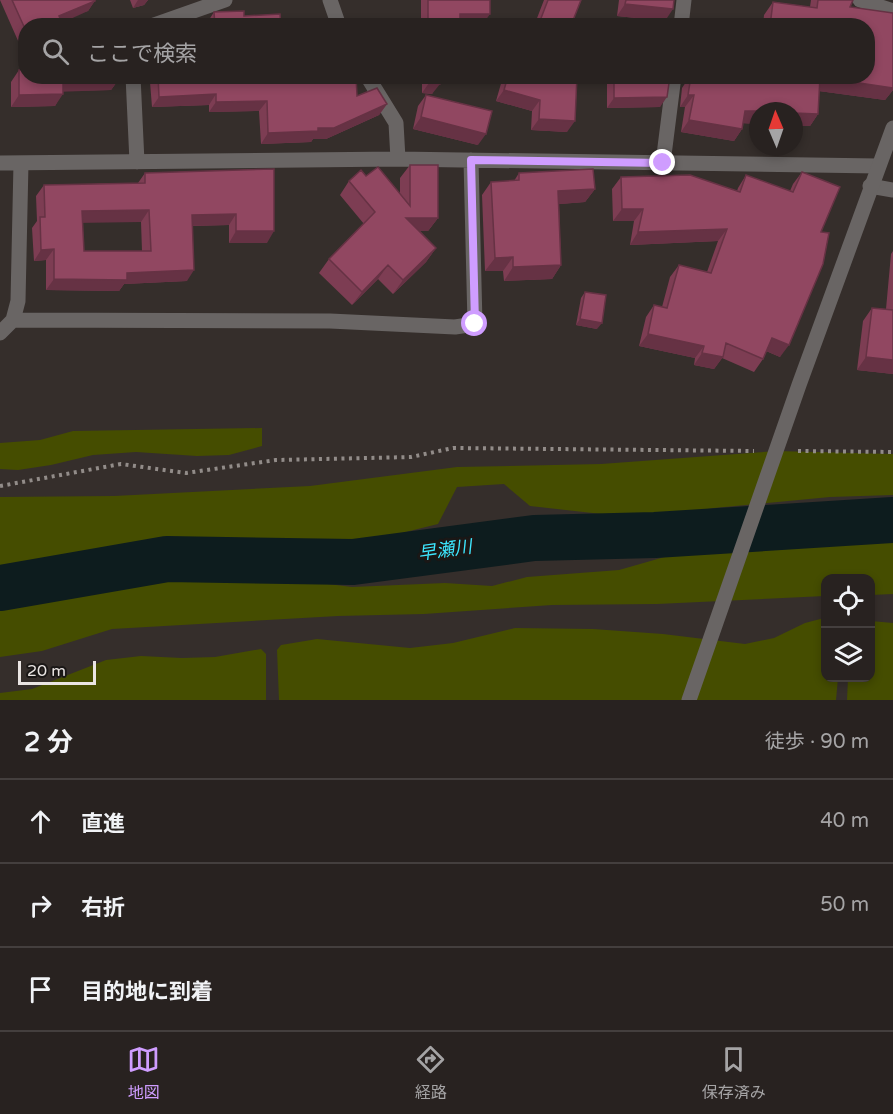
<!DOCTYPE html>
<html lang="ja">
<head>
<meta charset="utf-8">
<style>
	body { margin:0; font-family:"Varela Round","Noto Sans JP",sans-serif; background:#302a29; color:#f1f3f6 }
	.controls { position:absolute; right:18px; bottom:18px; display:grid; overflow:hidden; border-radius:12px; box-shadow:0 3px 9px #0003 }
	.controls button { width:54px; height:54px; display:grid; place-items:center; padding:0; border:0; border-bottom:2px solid #443f3e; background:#282220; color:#f1f3f6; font:30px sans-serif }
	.compass { position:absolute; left:749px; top:102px; width:54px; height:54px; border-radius:50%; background:#282220; box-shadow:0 3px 9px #0003; rotate:358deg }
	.scale { position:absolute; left:18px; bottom:15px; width:78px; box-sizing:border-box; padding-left:6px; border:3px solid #eae5e3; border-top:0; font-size:16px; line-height:21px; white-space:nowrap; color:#eae5e3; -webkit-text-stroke:4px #1a1716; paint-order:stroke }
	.stop { position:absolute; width:18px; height:18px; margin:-14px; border:4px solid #cf9dff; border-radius:50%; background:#fff }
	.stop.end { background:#cf9dff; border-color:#fff; box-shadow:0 2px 6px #0008 }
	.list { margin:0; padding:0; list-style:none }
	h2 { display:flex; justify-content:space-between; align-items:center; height:78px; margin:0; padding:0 24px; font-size:26px }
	h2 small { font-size:20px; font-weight:400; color:#a5a4a5 }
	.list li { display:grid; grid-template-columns:39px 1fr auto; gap:18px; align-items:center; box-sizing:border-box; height:84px; padding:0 24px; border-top:2px solid #443f3e }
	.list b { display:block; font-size:22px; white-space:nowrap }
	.list em { font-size:20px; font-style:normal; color:#a5a4a5 }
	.icon { flex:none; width:33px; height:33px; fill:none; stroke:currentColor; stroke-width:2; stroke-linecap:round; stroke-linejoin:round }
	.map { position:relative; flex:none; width:893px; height:700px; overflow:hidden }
	.search { position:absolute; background:#282220; box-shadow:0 3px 9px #0003; left:18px; right:18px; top:18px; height:66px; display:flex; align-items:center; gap:15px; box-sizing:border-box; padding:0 21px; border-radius:24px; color:#a5a4a5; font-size:22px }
	.sheet { height:330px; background:#282220 }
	nav { display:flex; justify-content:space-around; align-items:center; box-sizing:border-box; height:84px; border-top:2px solid #443f3e; background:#282220; font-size:16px; color:#a5a4a5 }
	nav a { display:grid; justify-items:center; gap:3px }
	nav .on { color:#cf9dff }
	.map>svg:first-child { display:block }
	.green { fill:#454d00 }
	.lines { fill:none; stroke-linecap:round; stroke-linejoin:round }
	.river { stroke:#0d1c1e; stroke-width:46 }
	.path { stroke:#928c89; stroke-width:4; stroke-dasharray:3 4.5; stroke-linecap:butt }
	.minor { stroke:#696564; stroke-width:15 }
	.tertiary { stroke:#696564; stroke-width:15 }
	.wall { fill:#7d3d53; fill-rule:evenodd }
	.shaded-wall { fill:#663244 }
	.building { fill:#914761; stroke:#663244; stroke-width:1.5; fill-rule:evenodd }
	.route { stroke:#cf9dff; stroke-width:8 }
	.labels { text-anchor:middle; stroke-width:6; stroke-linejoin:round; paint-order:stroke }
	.water-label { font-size:18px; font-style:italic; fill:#3de6fe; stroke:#1a1716 }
</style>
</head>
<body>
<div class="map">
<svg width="893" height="700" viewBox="0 0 893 700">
	<rect width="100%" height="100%" fill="#352e2b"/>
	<path class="green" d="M262,428v18l-33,9 -32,1 -61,-4 -43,3 -42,10 -33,5 -18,-1v-26l40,-3 33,-9z
		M776,451l117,3v41l-63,2 -116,11 -68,11 -116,-13 -26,-22 -47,3 -19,37 -85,21 -108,-2 -67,3 -106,9 -72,15v-73l114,-1 196,-10 147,-19 144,-3z
		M893,539v55l-22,1 -1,-17h-44l-1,18 -168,8 -105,1 -128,9 -86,2 -226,13 -70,22 -42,6v-50l114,-29 125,-5 113,14 93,-4 47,3 35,-9 92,-7 77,-22z
		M824,618l2,60h12l-2,22h-557l-2,-50 4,-5 36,-6 93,9 43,-5 62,-15 78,1 70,5 82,10 29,-6 31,-15z
		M871,621l22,2v77h-46l1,-22h22z
		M261,649l5,5v46h-266v-7l32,-4 74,-29 35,-4 41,2 33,-1z"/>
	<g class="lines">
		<path class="river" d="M0,588l167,-29 186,3 181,-24 121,-3 238,-15"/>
		<path class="path" d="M798,451l95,1
			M0,486l121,-22 65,9 90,-13 135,-3 42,-9 301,3"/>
		<path class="minor" d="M330,0l9,26
			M860,0l33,11
			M151,26l74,-26
			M681,26l3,-26
			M133,76l4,86
			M367,76l29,47 2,36
			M0,163l398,-4 480,7
			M663,163l11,-87
			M870,186l23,4
			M13,320l317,1 125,6 20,-3 -4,-164
			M0,333l13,-13 5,-19 3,-138"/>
		<path class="tertiary" d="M689,700l110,-315 94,-257"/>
	</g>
	<path class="wall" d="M0,0h95l-7,11 -62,15v25l-3,1z
		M130,0h18l-4,5 -11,3z
		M421,0h69l-7,24h-23v2h-39z
		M544,0h37l-9,23 6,3h-44z
		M619,0h55l-9,21 -48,-5z
		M811,0h42l-3,7 43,6v77l-8,10 -66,-9 -1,23 -8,12h-16v-15h-36v13l-15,-1 -1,6 -8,12 -53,-9 4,-25h-5l2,-19 8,-12 20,3v-3h30l-1,6 16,1 1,-7h111v-50h-104l1,-11 9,-13 37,5z
		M214,12l30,4 37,10h-74v-3z
		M19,70l100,9 -8,11 -48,1 -8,15 -44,1v-25z
		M154,76h202l1,20 30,8 -8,11 -53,24h-13l-2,3 -50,2 -2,-33 -50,1v-7l-57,2 -2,-25z
		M402,76h39l-9,18 -10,-1v-11l-20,-3z
		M505,76h72l-10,56 -36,-2 1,-19 -36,-10 6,-21z
		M607,76h63l-10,31 -53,1z
		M426,95l52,50 -65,-16 5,-23z
		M410,165l28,53 -10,13h-8l16,17 -10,14 -33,32 -15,-15 -26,26 -33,-32 10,-14 35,-35 -24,-29 9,-14 17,-5 34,18v-16z
		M274,169l-7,74h-38v-18l-37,1 -5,55 -63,3 -5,7 -73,-1v-30l-12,1 -2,-33 5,-7 -1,-25 8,-11 94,-2 7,-10zM82,222h59l1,29h-58z
		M802,172l19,60 -41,125 -14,-6 -3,8 -9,13 -32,-14 -8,11 -20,-4 1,-7 -56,-12 7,-29 8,-12 8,2 8,-30 9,-12 28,7 11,-31 -88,4 4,-24h-21l-1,-32 9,-12 116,14 1,-3 8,-13 44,16 3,-7z
		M519,173l76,16 -10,13 -26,2 2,61 -9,14 -48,2 -1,-10h-18l-3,-76 9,-13 23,-1z
		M893,251v123l-36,-4 6,-49 9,-13 14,1 5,-55z
		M585,292l12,37 -21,-4 5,-27z"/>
	<path class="shaded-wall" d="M138,0h10l-4,5 -11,3z
		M95,1l-7,10 -33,15 4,-10z
		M625,4l48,5 -8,12 -48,-5z
		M460,14h30l-7,10 -31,1z
		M403,76h23l-4,6 -20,-3z
		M820,77l73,11v2l-8,10 -74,-10z
		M119,79l-8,11 -56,2 8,-12z
		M429,83l11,1 -8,10 -10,-1z
		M504,90l36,10 -8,11 -36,-10z
		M63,94l-8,12 -44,1 8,-12z
		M216,94l-7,11 -57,2 7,-10z
		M688,95h6l-9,12h-5z
		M667,97l-7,10 -53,1 7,-10z
		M267,101l-8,10 -50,1 7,-10z
		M387,104l-8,11 -53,24h-13l-2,3 -50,2 7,-11 50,-5z
		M745,111h13v13l-21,-1z
		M794,113l24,1 -8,12h-16z
		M421,117l65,17 -8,11 -65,-16z
		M539,119l36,2 -8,11 -36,-2z
		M689,120l53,9 -8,12 -53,-9z
		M595,189l-10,13 -36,3 9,-14z
		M622,209h21l-9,12h-21z
		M149,210l-8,12 -67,1 8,-12z
		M236,214l-7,11 -45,1 8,-11z
		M406,218h32l-10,13h-31z
		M727,229l-9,12 -88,4 8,-13z
		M236,231h38l-7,12h-38z
		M436,248l-10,14 -33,32 10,-14z
		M54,249l-8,11 -12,1 7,-11z
		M513,257l-10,14h-18l10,-13z
		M388,265l-10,14 -26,26 10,-13z
		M561,265l-9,14 -48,2 9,-14z
		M194,270l-7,11 -63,3 -5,7 -73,-1 8,-11 73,-6z
		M580,319l22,4 -5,6 -21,-4z
		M648,334l56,12 -9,12 -56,-12z
		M772,338l17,7 -9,12 -16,-7z
		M702,353l21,4 -9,12 -20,-4z
		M866,357l27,3v14l-36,-4z"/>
	<path class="building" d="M12,0h83v1l-36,15 4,10h-37v5z
		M428,0h62v14h-30v12h-32z
		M548,0h33l-9,23 6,3h-40z
		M626,0h48l-1,9 -48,-5z
		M818,0h35l-3,7 43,6v75l-73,-11 -2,37 -24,-1v-2h-49l-3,18 -53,-9 5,-25h-6l3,-19h6l20,4 1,-4h22l-1,6 23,1 1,-7h104v-50h-97l3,-24 44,6z
		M244,11v5l36,-2 1,12h-66l-1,-14z
		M19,70h7v6h93v3l-56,1v14l-44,1z
		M158,76h198l1,20 20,-8 10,16 -53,24h-16v3l-50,2 -1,-32 -51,1v-8l-57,3z
		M429,76h12l-1,8 -11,-1z
		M508,76h30l3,1v-1h36l-2,45 -36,-2 1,-19 -36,-10z
		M614,76h56l-3,21 -53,1z
		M426,95l66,16 -6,23 -65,-17z
		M410,165h28v53h-32l30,30 -33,32 -15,-15 -26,27 -33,-33 46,-47 -26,-31 12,-11 5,6 12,-9 32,39z
		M274,169v62h-38v-17l-44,1 2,55 -67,3v7l-73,-1v-30l-13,1 -1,-33h5l-1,-32 101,-2v-10zM149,210l2,41h-67l-2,-40z
		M593,169l2,20 -37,2 3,74 -48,2v-10l-18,1 -4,-76 28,-2v-7z
		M802,172l38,15 -19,45 8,1 -6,31 -34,81 -17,-7 -9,21 -37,-16 -3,14 -21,-4 2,-7 -56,-12 6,-29 13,3 12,-43 32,8 16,-44 -89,3 5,-23h-21l-1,-32 69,-2 50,17 6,-17 47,17z
		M585,292l21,3 -4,28 -22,-4z
		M872,308l21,2v50l-27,-3z"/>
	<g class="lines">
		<path class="route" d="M475,324l-4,-164 192,3"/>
	</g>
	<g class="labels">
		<g class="water-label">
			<text transform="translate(445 550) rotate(-8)" y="6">早瀬川</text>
		</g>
	</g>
</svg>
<div class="controls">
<button><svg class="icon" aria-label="locate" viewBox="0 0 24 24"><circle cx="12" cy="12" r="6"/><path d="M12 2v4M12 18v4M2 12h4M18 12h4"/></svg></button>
<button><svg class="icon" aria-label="layers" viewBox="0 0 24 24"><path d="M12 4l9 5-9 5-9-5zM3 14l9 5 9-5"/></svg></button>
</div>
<svg class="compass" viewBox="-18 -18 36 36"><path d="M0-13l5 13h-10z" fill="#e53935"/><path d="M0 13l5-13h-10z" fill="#a5a4a5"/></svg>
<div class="scale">20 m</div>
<div class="stop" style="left:475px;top:324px"></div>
<div class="stop end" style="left:663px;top:163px"></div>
<div class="search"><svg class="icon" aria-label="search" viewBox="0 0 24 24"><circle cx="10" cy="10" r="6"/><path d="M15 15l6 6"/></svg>ここで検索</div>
</div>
<section class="sheet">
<h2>2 分<small>徒歩 · 90 m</small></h2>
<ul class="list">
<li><svg class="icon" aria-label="ahead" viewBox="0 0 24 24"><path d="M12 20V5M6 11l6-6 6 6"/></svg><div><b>直進</b></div><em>40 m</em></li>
<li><svg class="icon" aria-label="right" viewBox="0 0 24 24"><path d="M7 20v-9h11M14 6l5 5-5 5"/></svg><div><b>右折</b></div><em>50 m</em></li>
<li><svg class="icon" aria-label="arrive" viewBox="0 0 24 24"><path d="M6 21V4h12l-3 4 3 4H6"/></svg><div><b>目的地に到着</b></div></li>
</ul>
</section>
<nav>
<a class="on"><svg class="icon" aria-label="map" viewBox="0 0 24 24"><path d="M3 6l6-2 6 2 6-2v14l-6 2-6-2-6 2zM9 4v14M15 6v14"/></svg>地図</a>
<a><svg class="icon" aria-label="directions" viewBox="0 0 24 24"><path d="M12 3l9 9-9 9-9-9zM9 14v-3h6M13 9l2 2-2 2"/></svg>経路</a>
<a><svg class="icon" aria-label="saved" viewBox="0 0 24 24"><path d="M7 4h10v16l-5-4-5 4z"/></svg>保存済み</a>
</nav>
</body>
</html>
